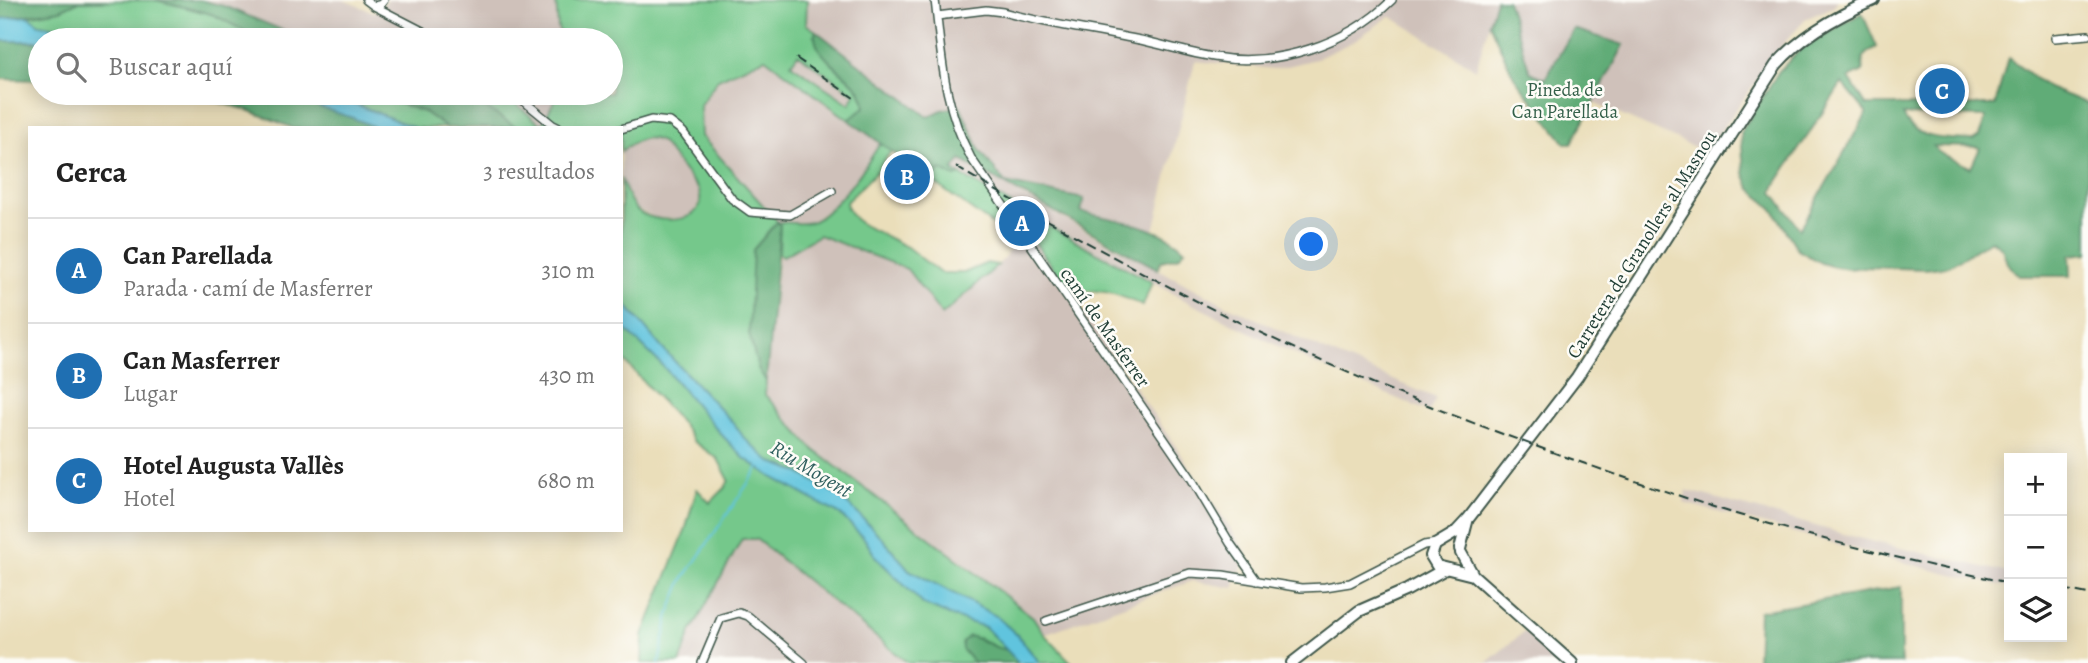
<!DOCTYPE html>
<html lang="es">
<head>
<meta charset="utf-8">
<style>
	body { margin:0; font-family:Alegreya,serif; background:#f6f6f6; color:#222 }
	.controls { position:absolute; right:21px; bottom:21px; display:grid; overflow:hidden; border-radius:0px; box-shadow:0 4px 18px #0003 }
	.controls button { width:63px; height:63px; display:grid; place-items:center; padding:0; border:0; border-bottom:2px solid #e0e0e0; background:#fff; color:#222; font:35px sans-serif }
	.you { position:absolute; left:1312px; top:245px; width:24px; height:24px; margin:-18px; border:5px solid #fff; border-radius:50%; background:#1a73e8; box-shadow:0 0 0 10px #1a73e833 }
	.badge { display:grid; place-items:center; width:46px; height:46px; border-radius:50%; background:#1f6fb2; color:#fff; font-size:23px; font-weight:700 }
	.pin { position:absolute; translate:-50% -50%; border:4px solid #fff; box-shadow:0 2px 7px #0006 }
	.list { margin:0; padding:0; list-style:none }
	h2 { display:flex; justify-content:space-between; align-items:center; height:91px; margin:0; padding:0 28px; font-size:30px }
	h2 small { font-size:23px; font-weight:400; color:#767676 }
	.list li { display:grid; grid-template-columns:46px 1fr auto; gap:21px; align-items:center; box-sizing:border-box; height:105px; padding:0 28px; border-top:2px solid #e0e0e0 }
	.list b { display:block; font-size:26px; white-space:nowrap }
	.list p { margin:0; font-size:23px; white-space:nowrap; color:#767676 }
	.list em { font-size:23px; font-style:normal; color:#767676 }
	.icon { flex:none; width:38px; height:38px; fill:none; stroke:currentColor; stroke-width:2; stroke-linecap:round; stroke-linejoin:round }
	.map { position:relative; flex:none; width:2088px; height:663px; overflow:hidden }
	.search { position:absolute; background:#fff; box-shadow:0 4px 18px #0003; left:28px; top:28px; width:595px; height:77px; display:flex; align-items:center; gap:18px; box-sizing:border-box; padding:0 24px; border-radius:38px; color:#767676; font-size:26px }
	.panel { position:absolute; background:#fff; box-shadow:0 4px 18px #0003; left:28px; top:126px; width:595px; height:406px; border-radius:0px }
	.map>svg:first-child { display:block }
	.industrial { fill:#cfc1ba }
	.green { fill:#75c88b; stroke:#4a8260; stroke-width:2; fill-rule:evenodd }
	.forest { fill:#60ac77; stroke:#407456; stroke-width:2; fill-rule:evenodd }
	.water { fill:#60c4de; stroke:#408089; stroke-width:2 }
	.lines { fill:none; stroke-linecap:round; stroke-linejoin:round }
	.stream { stroke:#60c4de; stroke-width:2 }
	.street-casing { stroke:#3d5548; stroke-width:10 }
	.secondary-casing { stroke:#3d5548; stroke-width:14 }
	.street { stroke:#fff; stroke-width:7 }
	.secondary { stroke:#fff; stroke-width:10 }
	.rail { stroke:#1f3d34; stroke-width:2; stroke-dasharray:10 5; stroke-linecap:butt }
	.labels { text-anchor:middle; stroke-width:5; stroke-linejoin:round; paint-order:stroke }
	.park-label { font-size:19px; fill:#34604a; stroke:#fdfcf7 }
	.street-label { font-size:19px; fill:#1f3d34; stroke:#fdfcf7 }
	.water-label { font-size:21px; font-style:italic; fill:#2f5f5e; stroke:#fdfcf7 }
</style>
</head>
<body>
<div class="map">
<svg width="2088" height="663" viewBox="0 0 2088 663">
	<rect width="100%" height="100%" fill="#fdfcf7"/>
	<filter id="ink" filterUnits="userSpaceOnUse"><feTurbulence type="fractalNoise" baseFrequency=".0143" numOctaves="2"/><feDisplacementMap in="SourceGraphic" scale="14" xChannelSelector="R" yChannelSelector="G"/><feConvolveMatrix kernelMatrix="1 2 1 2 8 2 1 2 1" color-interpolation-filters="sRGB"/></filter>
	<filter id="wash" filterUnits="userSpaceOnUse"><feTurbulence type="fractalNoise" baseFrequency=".00686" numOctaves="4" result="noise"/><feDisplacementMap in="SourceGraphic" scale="28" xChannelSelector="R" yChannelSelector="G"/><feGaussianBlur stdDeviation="1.57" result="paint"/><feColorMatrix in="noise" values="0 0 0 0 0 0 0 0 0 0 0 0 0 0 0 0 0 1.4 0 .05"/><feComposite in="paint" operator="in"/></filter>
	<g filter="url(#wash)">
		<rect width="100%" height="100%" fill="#eadeba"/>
		<path class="industrial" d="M200,0h143l31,12 14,-12h168l2,28 5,12h-138l-8,-5 1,5h-112l-82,-34z
			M807,0h689l-20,69 -86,-53 -38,26 -36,17 -41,10 -80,-8 -41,170 -74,-19 4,-13 -79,-16 -26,-34 -19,-43 -18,4 -13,7 -123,-93z
			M1507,0h331l-5,7 -28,12 -30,35 -69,98 -113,-49 31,-58 -78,34 -16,-7z
			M799,53l56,41 -6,10 -58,-40z
			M765,58l115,85 -12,22 -33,39 -24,18h-34l-77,-86v-31l18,-26z
			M502,93h56l-16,32z
			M645,137l9,1 7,4 38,48 2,8 -8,17 -11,4 -26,-1 -20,-9 -15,-30v-28z
			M960,160l140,79 124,65 106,49 106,45 -7,14 -114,-48 -125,-61 -148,-80 -89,-53z
			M1029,233l167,243 51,78 -13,34 -42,-7 -148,53 -11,-17 -220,-168 -48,-54 14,-141 4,2 35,-21 89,34 36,46 55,-50 18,-23z
			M1686,490l176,49 147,34v14l-65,-14 -260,-70z
			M741,539h15l152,124h-228l11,-31z
			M1525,631l36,32h-75z"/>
		<path class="green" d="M159,0l58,16 45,24h-72l-44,-7 -58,-1 -49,-8 -11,-8 32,-6 19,-9z
			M556,0h251l-1,24 10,7 -2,4c4,8 8,19 14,25 13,15 32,23 37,44l-2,6 -14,10 -84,-62 -47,21 -18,26 1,31 77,86c9,0 24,3 33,0 23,-9 57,-58 69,-79l11,8 -14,20 -31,31 1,6 8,11 8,6 44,22 33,26h24l23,-10 11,2 -56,50 -35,-46 -88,-34 -36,21 -4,-2 1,-29 -3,-3 -24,28 5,118 8,13 -1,14 48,54 220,168 11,17 28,29h-32l-23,-28 -21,-19 -87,-46 -27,-32 -41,-41 -44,-26 -26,-9 -27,-24 -9,-13 -74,-78 -40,-48v-120c4,9 8,22 15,30 12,14 74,20 63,-19l-38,-48c-15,-9 -27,0 -40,9v-23h-103l-57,-35h41l40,32 16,-32h53v-53h-48l-5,-12zM798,54l57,40 -5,10 -59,-40z
			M322,93h25l30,7 16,1 31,11 23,16h-32l-67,-27z
			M942,170l13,7 6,-2 81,48 110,59 -9,24c-23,-11 -46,-21 -71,-11l-43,-61 -13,8 -84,-61 4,-7z
			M621,325l42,41 57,67 24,25 28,19 69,38 23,23 12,19 47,47 33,14 26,7 26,25 -9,-1 -20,-11 -17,11 12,14h-66l-152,-124h-14l-51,93 -11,31h-38l1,-28 42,-104 12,-42 13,14 15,-15 4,-8 -11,-21 -25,-18 -10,-16 -62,-68z"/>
		<path class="forest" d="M0,0h108l-29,1 -19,9 -60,9z
			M155,0h45l24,6 82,34h-44l-50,-26z
			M1496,0h11l23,72 15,7 29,-50 50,16 -52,98h-7l-51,-66 -25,-54z
			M1862,13l15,34c-11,6 -17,11 -14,24l-14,7 17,27h129l13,-47 40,30 40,16v149l-18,2 1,21h-52l-12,-13 -5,-15 -11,-8 -42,26 -24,3 -59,-2 -18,2 -17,-3 -10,-3 -23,-13 -25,-41 -23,-21 -6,-15 -3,-41 38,-61 23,-23zM1842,83l25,30 -67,116 -27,-37 3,-8zM1903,115l83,2 -7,19 -6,4c-25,-1 -58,1 -70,-25zM1933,146l44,1 3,1 -9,20c-13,-8 -28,-9 -38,-22z
			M816,31l112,86 14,-7 18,-4 19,43 26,34 79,16 -3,13c32,8 81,13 104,38l-7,7 -17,4 -3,8 -197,-109 -8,10 8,5 -6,2 -13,-7 -6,4 -4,7 -83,-61 16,-13c0,-31 -58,-48 -49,-76z
			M0,41l40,1v38l-40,-1z
			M183,93h93l77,25 24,10h-84l-45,-18z
			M347,93h114l57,35h-71l-23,-16 -31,-11 -22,-1z
			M777,222l3,3 -14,156 -8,-13 -9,-34 4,-84z
			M1901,587v76h-144l2,-52z
			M969,636c14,3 24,13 39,14l11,13h-45l-12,-14v-7z"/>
		<path class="water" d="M28,16l11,8 23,5 45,5 39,-1 44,7 -190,1v-22z
			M276,93h46l26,8 67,27h-38l-24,-10z
			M621,299l40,48 74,78 9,13 27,24 25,9 45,26 41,41 27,32 87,46 21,19 23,28h-21l-34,-36 -29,-9 -33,-14 -47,-47 -12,-19 -23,-23 -69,-38 -28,-19 -24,-25 -57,-67 -42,-41z"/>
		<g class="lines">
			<path class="stream" d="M659,663l10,-49 13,-33 77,-114"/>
		</g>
	</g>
	<g filter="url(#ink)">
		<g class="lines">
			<defs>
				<path id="street" d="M366,0l8,6 7,-2 3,-4
					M935,0c7,58 8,105 36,158l220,320 39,65 27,38
					M374,6l66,34
					M937,16l49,-6 17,2c43,12 88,18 132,27 27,5 52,14 79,18 62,11 133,-13 178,-57
					M2055,38l33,-3
					M514,93l39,32 6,3
					M621,129l30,-9 19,2 13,10 49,67 18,13 40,3 42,-24
					M1046,621l144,-48 33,2 78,13 24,-1 25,-4 74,-38 13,-2
					M702,663l19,-45 18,-5 9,3 56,47"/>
				<path id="secondary" d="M1460,549l7,-27
					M1461,553l12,22 99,88
					M1473,575l-36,-9 -6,-10 4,-11 20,-12 13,-14 109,-142 199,-312c25,-29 63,-50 98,-65
					M1292,663l67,-52 48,-21 38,-21"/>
			</defs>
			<use href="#street" class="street-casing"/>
			<use href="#secondary" class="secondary-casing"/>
			<use href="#street" class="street"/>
			<use href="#secondary" class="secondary"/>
			<path class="rail" d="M796,58l58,40
				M956,167c152,90 309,176 474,239 83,33 168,63 253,91 107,36 217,62 326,86
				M2062,589l26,5"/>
		</g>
	</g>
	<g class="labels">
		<g class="park-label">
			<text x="1565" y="96">Pineda de<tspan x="1565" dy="22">Can Parellada</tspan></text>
		</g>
		<g class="street-label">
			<text transform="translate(1641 244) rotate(-58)" y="7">Carretera de Granollers al Masnou</text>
			<text transform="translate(1106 327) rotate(55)" y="7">camí de Masferrer</text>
		</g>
		<g class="water-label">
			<text transform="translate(811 469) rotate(31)" y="7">Riu Mogent</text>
		</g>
	</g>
</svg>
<div class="controls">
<button>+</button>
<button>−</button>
<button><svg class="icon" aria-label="layers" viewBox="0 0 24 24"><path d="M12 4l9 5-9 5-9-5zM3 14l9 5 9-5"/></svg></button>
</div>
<div class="you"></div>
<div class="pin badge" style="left:1022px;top:223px">A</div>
<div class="pin badge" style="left:907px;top:177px">B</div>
<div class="pin badge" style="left:1942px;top:91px">C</div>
<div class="search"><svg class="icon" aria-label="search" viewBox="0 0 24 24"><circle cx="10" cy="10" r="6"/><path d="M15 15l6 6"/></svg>Buscar aquí</div>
<section class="panel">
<h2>Cerca<small>3 resultados</small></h2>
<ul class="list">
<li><span class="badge">A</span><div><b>Can Parellada</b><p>Parada · camí de Masferrer</p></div><em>310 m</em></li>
<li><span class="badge">B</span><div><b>Can Masferrer</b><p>Lugar</p></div><em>430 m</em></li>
<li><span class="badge">C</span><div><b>Hotel Augusta Vallès</b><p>Hotel</p></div><em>680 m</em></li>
</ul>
</section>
</div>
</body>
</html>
